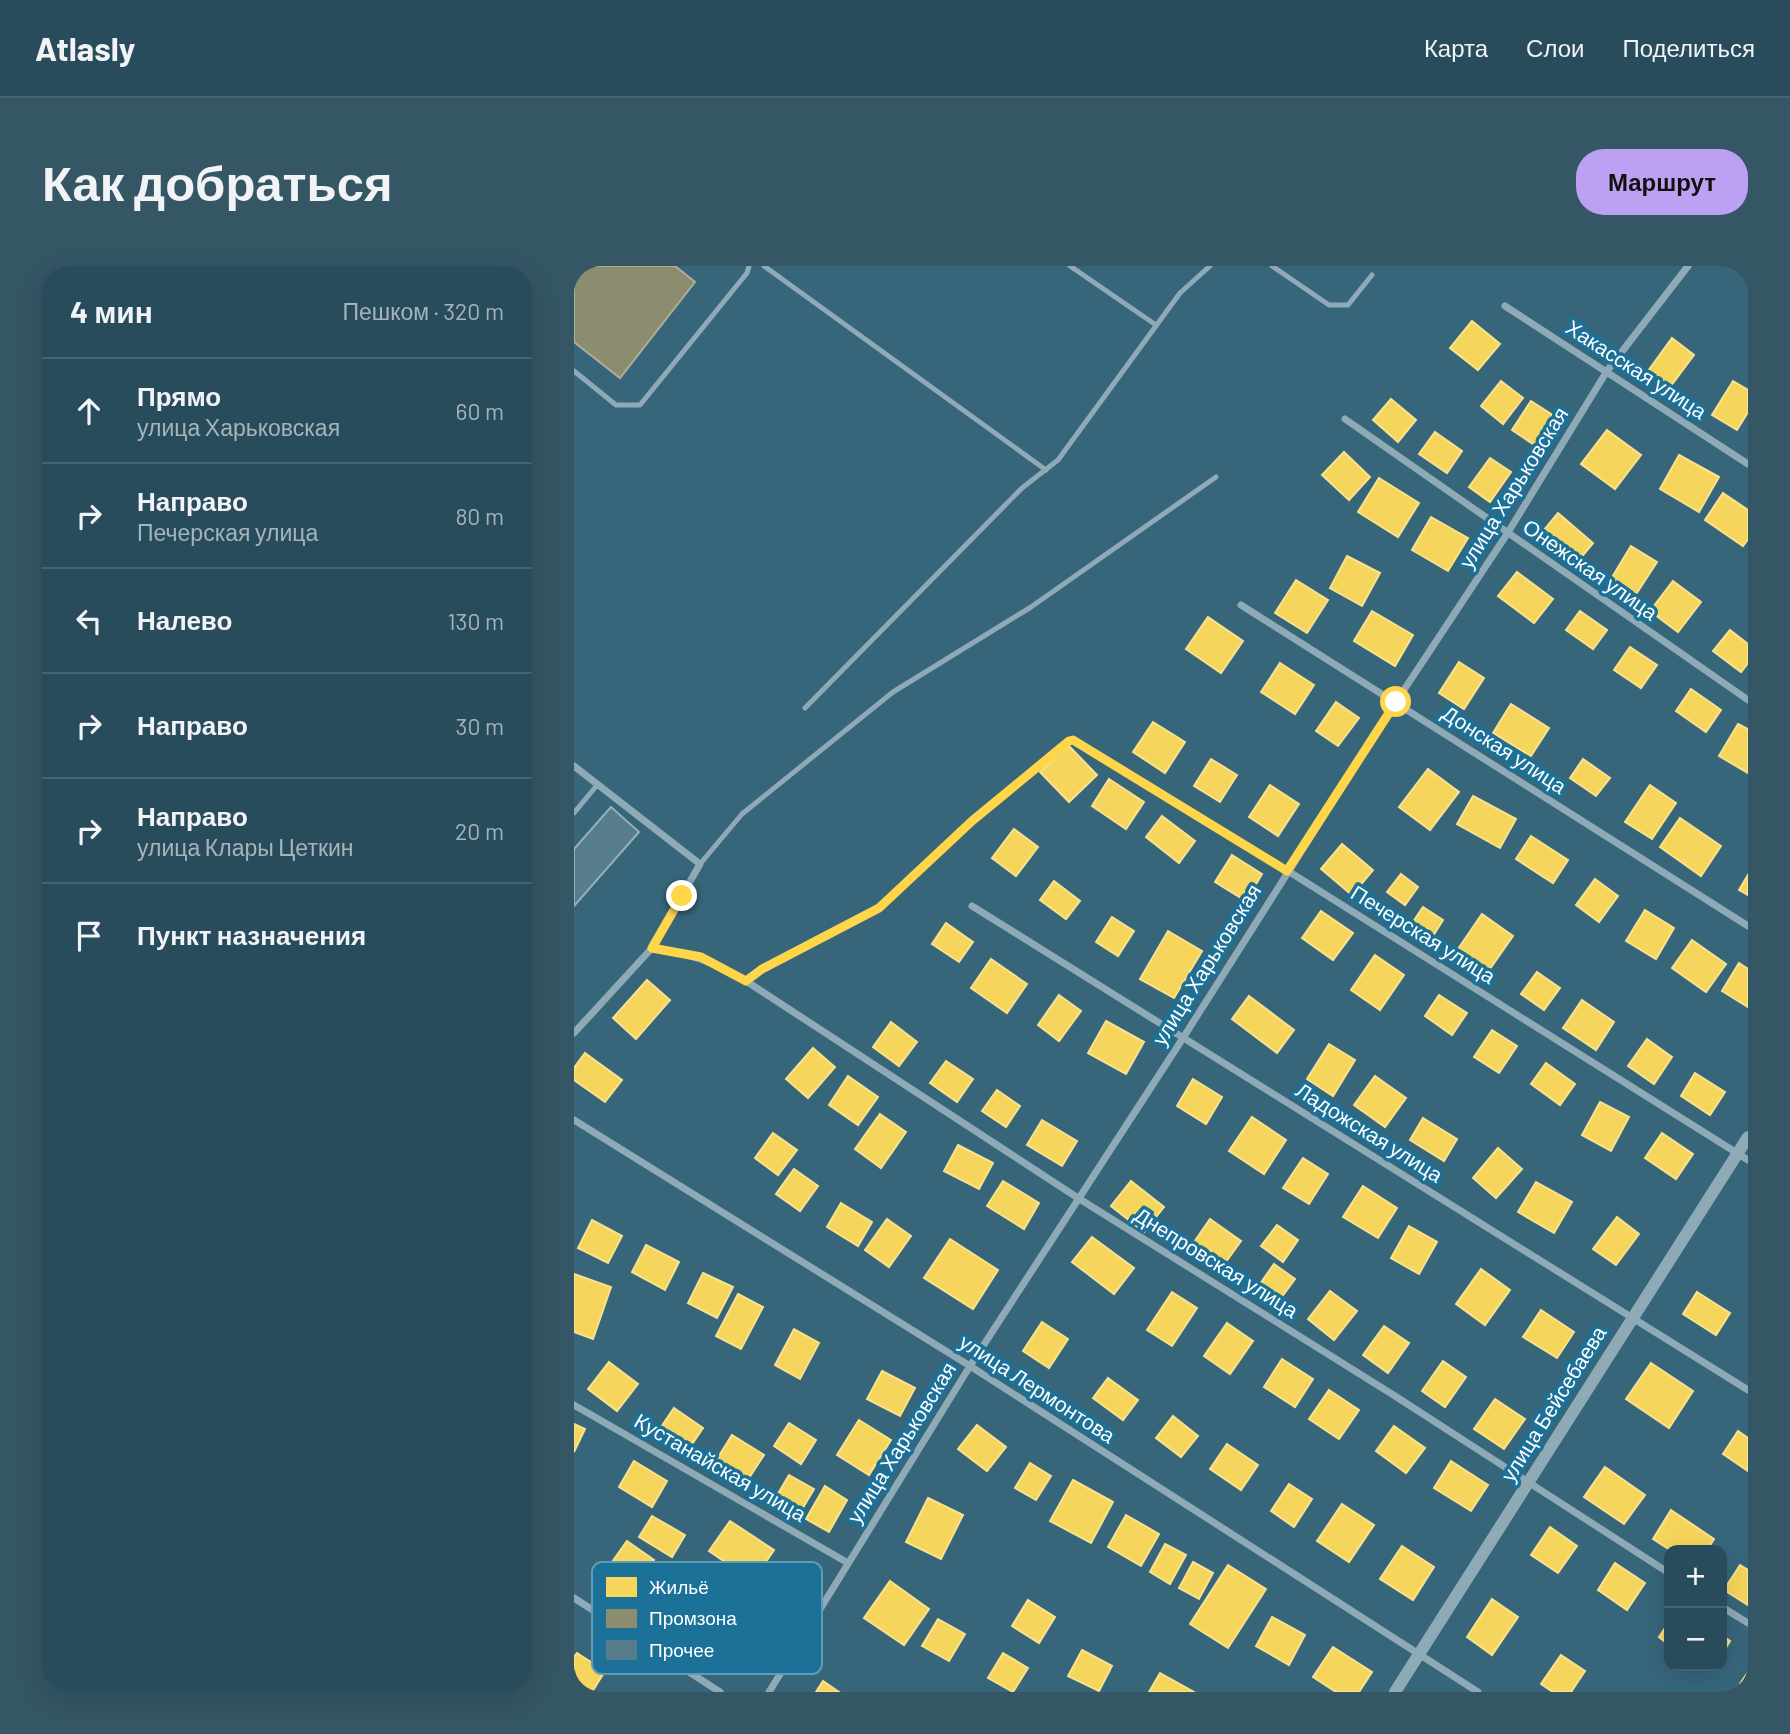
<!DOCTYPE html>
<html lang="ru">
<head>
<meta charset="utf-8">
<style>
	body { margin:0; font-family:Barlow,sans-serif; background:#355665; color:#f1f3f6 }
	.controls { position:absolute; right:21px; bottom:21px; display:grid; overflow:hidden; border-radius:14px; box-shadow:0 7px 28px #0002 }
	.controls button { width:63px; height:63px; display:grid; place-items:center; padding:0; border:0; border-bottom:2px solid #456372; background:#294c5c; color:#f1f3f6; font:35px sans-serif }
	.stop { position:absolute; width:21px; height:21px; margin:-16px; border:5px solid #ffd54a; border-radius:50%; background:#fff }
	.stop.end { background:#ffd54a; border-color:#fff; box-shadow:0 2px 7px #0008 }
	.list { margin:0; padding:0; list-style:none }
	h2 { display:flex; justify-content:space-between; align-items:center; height:91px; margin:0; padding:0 28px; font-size:30px }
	h2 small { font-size:23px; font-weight:400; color:#a5b4bb }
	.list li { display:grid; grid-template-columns:46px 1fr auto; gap:21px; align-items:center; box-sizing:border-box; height:105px; padding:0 28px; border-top:2px solid #456372 }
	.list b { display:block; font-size:26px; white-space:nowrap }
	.list p { margin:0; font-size:23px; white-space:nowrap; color:#a5b4bb }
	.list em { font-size:23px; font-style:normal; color:#a5b4bb }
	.icon { flex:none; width:38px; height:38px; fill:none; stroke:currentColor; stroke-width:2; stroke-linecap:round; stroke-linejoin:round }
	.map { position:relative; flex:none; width:1174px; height:1426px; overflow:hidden; border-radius:28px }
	header { display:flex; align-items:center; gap:42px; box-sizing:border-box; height:98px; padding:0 35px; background:#294c5c; border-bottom:2px solid #456372 }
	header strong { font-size:33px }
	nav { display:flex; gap:38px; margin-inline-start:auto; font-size:24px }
	.intro { display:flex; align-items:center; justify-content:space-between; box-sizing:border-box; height:168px; padding:0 42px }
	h1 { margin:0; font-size:49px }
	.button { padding:18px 32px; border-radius:28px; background:#bca0f2; color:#111; font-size:24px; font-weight:700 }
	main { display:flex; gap:42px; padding:0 42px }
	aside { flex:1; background:#294c5c; border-radius:28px; box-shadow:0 7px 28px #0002 }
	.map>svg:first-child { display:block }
	.homes { fill:#f6d55c; stroke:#f9e28d; stroke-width:2 }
	.industry { fill:#8c8c6e; stroke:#aeae9a; stroke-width:2 }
	.building { fill:#577d8d; stroke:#95afbb; stroke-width:2 }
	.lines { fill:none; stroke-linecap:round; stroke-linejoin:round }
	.service { stroke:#8eaab6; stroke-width:5 }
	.minor { stroke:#8eaab6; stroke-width:7 }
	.tertiary { stroke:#8eaab6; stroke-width:12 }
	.route { stroke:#ffd54a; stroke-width:9 }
	.labels { text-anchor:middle; stroke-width:7; stroke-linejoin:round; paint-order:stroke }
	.street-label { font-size:21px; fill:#fff; stroke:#1b7197 }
	.key { fill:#1b7197; stroke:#5f9cb6; stroke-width:2 }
	.key-label { font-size:19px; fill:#fff }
</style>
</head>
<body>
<header>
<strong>Atlasly</strong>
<nav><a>Карта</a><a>Слои</a><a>Поделиться</a></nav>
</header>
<div class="intro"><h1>Как добраться</h1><a class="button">Маршрут</a></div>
<main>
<aside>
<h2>4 мин<small>Пешком · 320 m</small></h2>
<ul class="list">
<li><svg class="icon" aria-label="ahead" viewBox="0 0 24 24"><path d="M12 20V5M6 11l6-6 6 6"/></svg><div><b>Прямо</b><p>улица Харьковская</p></div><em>60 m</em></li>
<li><svg class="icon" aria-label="right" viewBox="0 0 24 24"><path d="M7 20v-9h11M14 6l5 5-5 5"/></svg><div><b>Направо</b><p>Печерская улица</p></div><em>80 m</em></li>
<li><svg class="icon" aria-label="left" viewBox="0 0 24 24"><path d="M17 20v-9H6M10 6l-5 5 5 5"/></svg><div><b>Налево</b></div><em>130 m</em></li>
<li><svg class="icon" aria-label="right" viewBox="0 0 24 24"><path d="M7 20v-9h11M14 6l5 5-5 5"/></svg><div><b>Направо</b></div><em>30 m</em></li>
<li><svg class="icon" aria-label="right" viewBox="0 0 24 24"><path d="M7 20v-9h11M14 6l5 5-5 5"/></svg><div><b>Направо</b><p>улица Клары Цеткин</p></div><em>20 m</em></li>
<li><svg class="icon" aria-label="arrive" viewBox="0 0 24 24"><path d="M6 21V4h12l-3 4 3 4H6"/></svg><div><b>Пункт назначения</b></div></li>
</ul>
</aside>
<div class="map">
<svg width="1174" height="1426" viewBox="0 0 1174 1426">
	<rect width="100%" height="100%" fill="#37667b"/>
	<path class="homes" d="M898,55l28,23 -22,26 -28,-22z
		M1098,72l22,17 -24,32 -22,-16z
		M927,115l22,17 -20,26 -22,-18z
		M1159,115l15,9v22l-11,18 -25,-15z
		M817,133l25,21 -18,22 -25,-22z
		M957,135l28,18 -20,29 -27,-18z
		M1033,164l34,25 -26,34 -34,-25z
		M861,166l27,19 -15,22 -28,-19z
		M770,186l26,25 -21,23 -27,-25z
		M1105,189l40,22 -20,35 -39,-23z
		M916,192l21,14 -21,30 -21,-15z
		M805,212l40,25 -21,34 -40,-25z
		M1149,227l25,17v29l-5,7 -38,-26z
		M984,247l35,30 -18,22 -35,-30z
		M857,251l37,21 -20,33 -36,-21z
		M1057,280l26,16 -24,37 -25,-15z
		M773,290l33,17 -18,33 -32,-18z
		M943,306l36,27 -19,24 -36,-27z
		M722,314l32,20 -21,33 -32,-20z
		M1099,315l28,21 -23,30 -28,-21z
		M798,345l41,24 -18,31 -41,-25z
		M1006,345l27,19 -14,19 -27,-19z
		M634,351l35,24 -22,32 -35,-24z
		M1156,364l18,14v19l-7,9 -28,-21z
		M1056,381l27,18 -16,23 -27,-18z
		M885,396l25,16 -20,31 -25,-16z
		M706,397l34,22 -19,29 -34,-22z
		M1117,423l30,21 -15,22 -30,-21z
		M762,436l23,16 -21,28 -22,-15z
		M937,438l38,24 -18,28 -38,-23z
		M579,456l32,20 -20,31 -32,-21z
		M1164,458l10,5v44l-29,-17z
		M494,479l29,30 -28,27 -29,-30z
		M637,493l26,16 -17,27 -26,-16z
		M1009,493l27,19 -14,18 -26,-18z
		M854,503l31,23 -29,38 -31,-23z
		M535,513l35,23 -18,27 -34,-23z
		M696,519l29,19 -21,32 -29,-19z
		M1076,519l26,18 -24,36 -27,-17z
		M899,530l43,23 -16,29 -43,-24z
		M588,550l33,25 -16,22 -33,-26z
		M1106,552l41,28 -20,30 -41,-29z
		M440,563l24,18 -22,29 -24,-18z
		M957,570l37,24 -15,23 -37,-24z
		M768,578l31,26 -21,25 -31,-26z
		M658,589l30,19 -16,27 -31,-19z
		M827,608l17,13 -13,18 -18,-13z
		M1174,609v20l-9,-5z
		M1021,613l23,17 -19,26 -23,-17z
		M480,615l26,20 -14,18 -26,-19z
		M849,641l20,13 -12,19 -20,-14z
		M1071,644l29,18 -18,31 -30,-18z
		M747,645l32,22 -20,27 -31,-22z
		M908,648l31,22 -26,37 -31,-21z
		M538,651l22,14 -16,25 -22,-14z
		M372,657l27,19 -14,20 -27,-18z
		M594,665l34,20 -28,47 -34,-19z
		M1118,674l34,24 -20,28 -34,-24z
		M801,689l29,20 -24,35 -29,-20z
		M417,693l36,25 -20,29 -36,-25z
		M1165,697l9,6v38l-26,-16z
		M963,706l23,16 -16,22 -23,-16z
		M73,714l23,20 -34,39 -23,-21z
		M485,729l22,16 -22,30 -21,-16z
		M865,729l28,18 -15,22 -27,-19z
		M675,730l45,34 -17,23 -45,-34z
		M1008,734l32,22 -18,28 -33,-22z
		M532,755l38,21 -18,32 -38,-21z
		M317,756l26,20 -18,24 -26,-19z
		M918,764l25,16 -18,27 -25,-16z
		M1073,773l25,18 -18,27 -26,-18z
		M755,778l26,16 -22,36 -26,-17z
		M239,782l22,19 -27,31 -22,-19z
		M11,787l37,27 -17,22 -31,-22v-12z
		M372,795l27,18 -16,23 -27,-19z
		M972,797l29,21 -15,21 -29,-21z
		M1121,807l30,19 -15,23 -29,-19z
		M274,810l30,21 -20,28 -29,-20z
		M801,810l31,22 -21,29 -31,-22z
		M619,813l29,18 -16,27 -29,-18z
		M423,824l23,16 -14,21 -24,-16z
		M1026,836l29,15 -18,34 -29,-16z
		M306,848l26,18 -25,36 -26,-19z
		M678,851l34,23 -22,34 -35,-23z
		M849,852l34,21 -13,22 -34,-21z
		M468,854l35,21 -15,25 -35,-21z
		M199,867l24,17 -19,25 -23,-17z
		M1088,867l31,21 -17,25 -31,-21z
		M384,879l35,18 -14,26 -35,-18z
		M924,882l24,21 -26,29 -23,-20z
		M729,892l25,16 -19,30 -26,-16z
		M220,903l24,17 -18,25 -24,-17z
		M429,915l36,22 -15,26 -37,-23z
		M557,915l33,26 -20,25 -33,-26z
		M962,916l36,20 -18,31 -36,-21z
		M789,920l34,22 -19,30 -35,-21z
		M267,937l31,19 -14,24 -31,-19z
		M1043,951l22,17 -23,31 -23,-16z
		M313,953l24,17 -22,31 -24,-17z
		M636,953l31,22 -21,29 -30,-22z
		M18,954l30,16 -14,27 -30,-15z
		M703,959l21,15 -15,22 -22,-16z
		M835,960l28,16 -18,32 -28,-16z
		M518,971l42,31 -20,26 -42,-32z
		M376,973l48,31 -25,39 -49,-31z
		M72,979l33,17 -14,28 -33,-18z
		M700,998l21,15 -20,27 -20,-15z
		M907,1003l29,21 -25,35 -29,-21z
		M129,1007l30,14 -16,31 -29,-15z
		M0,1008l37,13 -18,52 -19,-7z
		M756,1025l27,20 -23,29 -26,-21z
		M598,1026l25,16 -25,38 -25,-16z
		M1123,1026l33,21 -14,22 -33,-21z
		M164,1028l25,13 -22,42 -25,-13z
		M967,1044l33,22 -17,26 -34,-21z
		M468,1056l26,17 -19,29 -26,-17z
		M653,1057l26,18 -23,33 -26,-18z
		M810,1060l25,17 -21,30 -25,-18z
		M220,1063l25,14 -19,36 -25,-14z
		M708,1093l31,20 -18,28 -31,-20z
		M869,1095l23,16 -21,30 -23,-16z
		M35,1096l29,22 -21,27 -29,-22z
		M1077,1097l42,28 -24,37 -43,-29z
		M308,1105l33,17 -15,28 -33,-17z
		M534,1112l30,22 -15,20 -30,-22z
		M755,1124l30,20 -20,29 -30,-20z
		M921,1133l30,20 -21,30 -30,-20z
		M100,1142l29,20 -17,25 -29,-20z
		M599,1150l25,20 -17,21 -25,-19z
		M285,1154l32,20 -22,35 -32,-20z
		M215,1157l27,17 -15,24 -27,-18z
		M0,1158l11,5 -11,23z
		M403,1159l29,22 -19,24 -29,-22z
		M820,1160l31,22 -19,25 -30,-22z
		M1164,1165l10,7v33l-25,-17z
		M158,1169l32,20 -19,29 -31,-20z
		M653,1178l31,21 -17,25 -31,-21z
		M60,1195l33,20 -15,26 -33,-20z
		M877,1195l37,24 -17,26 -37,-23z
		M456,1197l21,13 -15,24 -21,-12z
		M1031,1201l40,28 -21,29 -40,-27z
		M215,1209l25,14 -17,29 -25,-14z
		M499,1214l40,22 -22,41 -41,-22z
		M715,1218l23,15 -18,28 -23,-16z
		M251,1220l22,14 -18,32 -23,-13z
		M354,1232l35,17 -22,44 -35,-17z
		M768,1238l32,21 -25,37 -32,-21z
		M1097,1244l43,29 -7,11h-37l-17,-11z
		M552,1249l33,19 -18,32 -33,-19z
		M78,1250l33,19 -13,22 -33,-20z
		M156,1255l44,29 -21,31 -44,-30z
		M976,1261l27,19 -19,27 -27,-18z
		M53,1275l27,19 -23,31 -26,-19z
		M591,1278l21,11 -16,29 -20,-12z
		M828,1280l32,21 -21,33 -33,-21z
		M619,1296l20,11 -14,26 -20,-11z
		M1041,1297l30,20 -18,27 -29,-20z
		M654,1299l38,24 -38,59 -38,-24z
		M1166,1299l8,5v35l-24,-15z
		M316,1315l39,28 -25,36 -40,-27z
		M918,1333l26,18 -26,38 -25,-18z
		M454,1334l27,17 -16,26 -27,-17z
		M698,1351l33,18 -16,30 -33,-19z
		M364,1353l27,15 -16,27 -27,-15z
		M1095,1356v23l-10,-8z
		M1148,1369l8,6 -8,13z
		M759,1381l39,25 -13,20h-23l-23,-15z
		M508,1384l30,16 -13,25 -31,-15z
		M3,1387l28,18 -13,21h-12l-6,-4v-31z
		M429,1387l25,15 -15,24 -25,-14z
		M987,1389l24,16 -14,21h-18l-12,-8z
		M1174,1406v17l-8,-5z
		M586,1407l34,19h-45z
		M249,1415l16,11h-23z"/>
	<path class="industry" d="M3,0h98l20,16 -75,96 -46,-36v-72z"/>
	<path class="building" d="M37,541l28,25 -65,74v-57z"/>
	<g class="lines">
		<path class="service" d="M190,0l282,204
			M496,0l86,59
			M698,0l57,39h19l24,-30
			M0,105l42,34h24l107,-132 2,-7
			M231,442l217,-220 36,-28 122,-167 30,-27
			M0,547l24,-29
			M126,598l42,-50 151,-122 138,-85 185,-130"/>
		<path class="minor" d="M931,40l243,158
			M771,153l403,281
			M667,339l507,321
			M0,500l126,98 -48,84 -78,85
			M398,640l776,484
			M78,682c37,5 61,14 94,33l16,-12 117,-61 93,-87 97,-80 4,-1 215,131 460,289
			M172,715l332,217 317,198 274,177
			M0,854l396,246 508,326
			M0,1139l274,158
			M0,1332l146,94
			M1148,1341l26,16
			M195,1426l201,-326 213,-328 213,-336 111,-168 100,-163 81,-105"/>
		<path class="tertiary" d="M821,1426l353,-555"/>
	</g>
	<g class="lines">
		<path class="route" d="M108,630l-30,52 49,9 45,24 16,-12 117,-61 93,-87 97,-80 4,-1 214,131 109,-169"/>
	</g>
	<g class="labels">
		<g class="street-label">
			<text transform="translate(1062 104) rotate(33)" y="7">Хакасская улица</text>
			<text transform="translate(940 222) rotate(-58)" y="7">улица Харьковская</text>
			<text transform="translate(1016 304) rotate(35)" y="7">Онежская улица</text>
			<text transform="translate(930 484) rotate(33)" y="7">Донская улица</text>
			<text transform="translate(849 669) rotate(32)" y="7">Печерская улица</text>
			<text transform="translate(633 699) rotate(-58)" y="7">улица Харьковская</text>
			<text transform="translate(795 867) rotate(32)" y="7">Ладожская улица</text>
			<text transform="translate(642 997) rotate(32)" y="7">Днепровская улица</text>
			<text transform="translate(463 1123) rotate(33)" y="7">улица Лермонтова</text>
			<text transform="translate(980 1138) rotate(-58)" y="7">улица Бейсебаева</text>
			<text transform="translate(328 1177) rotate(-58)" y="7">улица Харьковская</text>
			<text transform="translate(146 1202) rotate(30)" y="7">Кустанайская улица</text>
		</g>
	</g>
	<rect x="18" y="1296" width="230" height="112" rx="10" class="key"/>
	<rect x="32" y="1311" width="31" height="20" fill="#f6d55c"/>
	<rect x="32" y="1343" width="31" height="19" fill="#8c8c6e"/>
	<rect x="32" y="1374" width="31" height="20" fill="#577d8d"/>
	<g class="key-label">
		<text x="75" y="1328">Жильё</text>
		<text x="75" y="1359">Промзона</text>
		<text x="75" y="1391">Прочее</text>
	</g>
</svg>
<div class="controls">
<button>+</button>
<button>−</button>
</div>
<div class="stop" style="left:822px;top:436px"></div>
<div class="stop end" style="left:108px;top:630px"></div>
</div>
</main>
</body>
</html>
